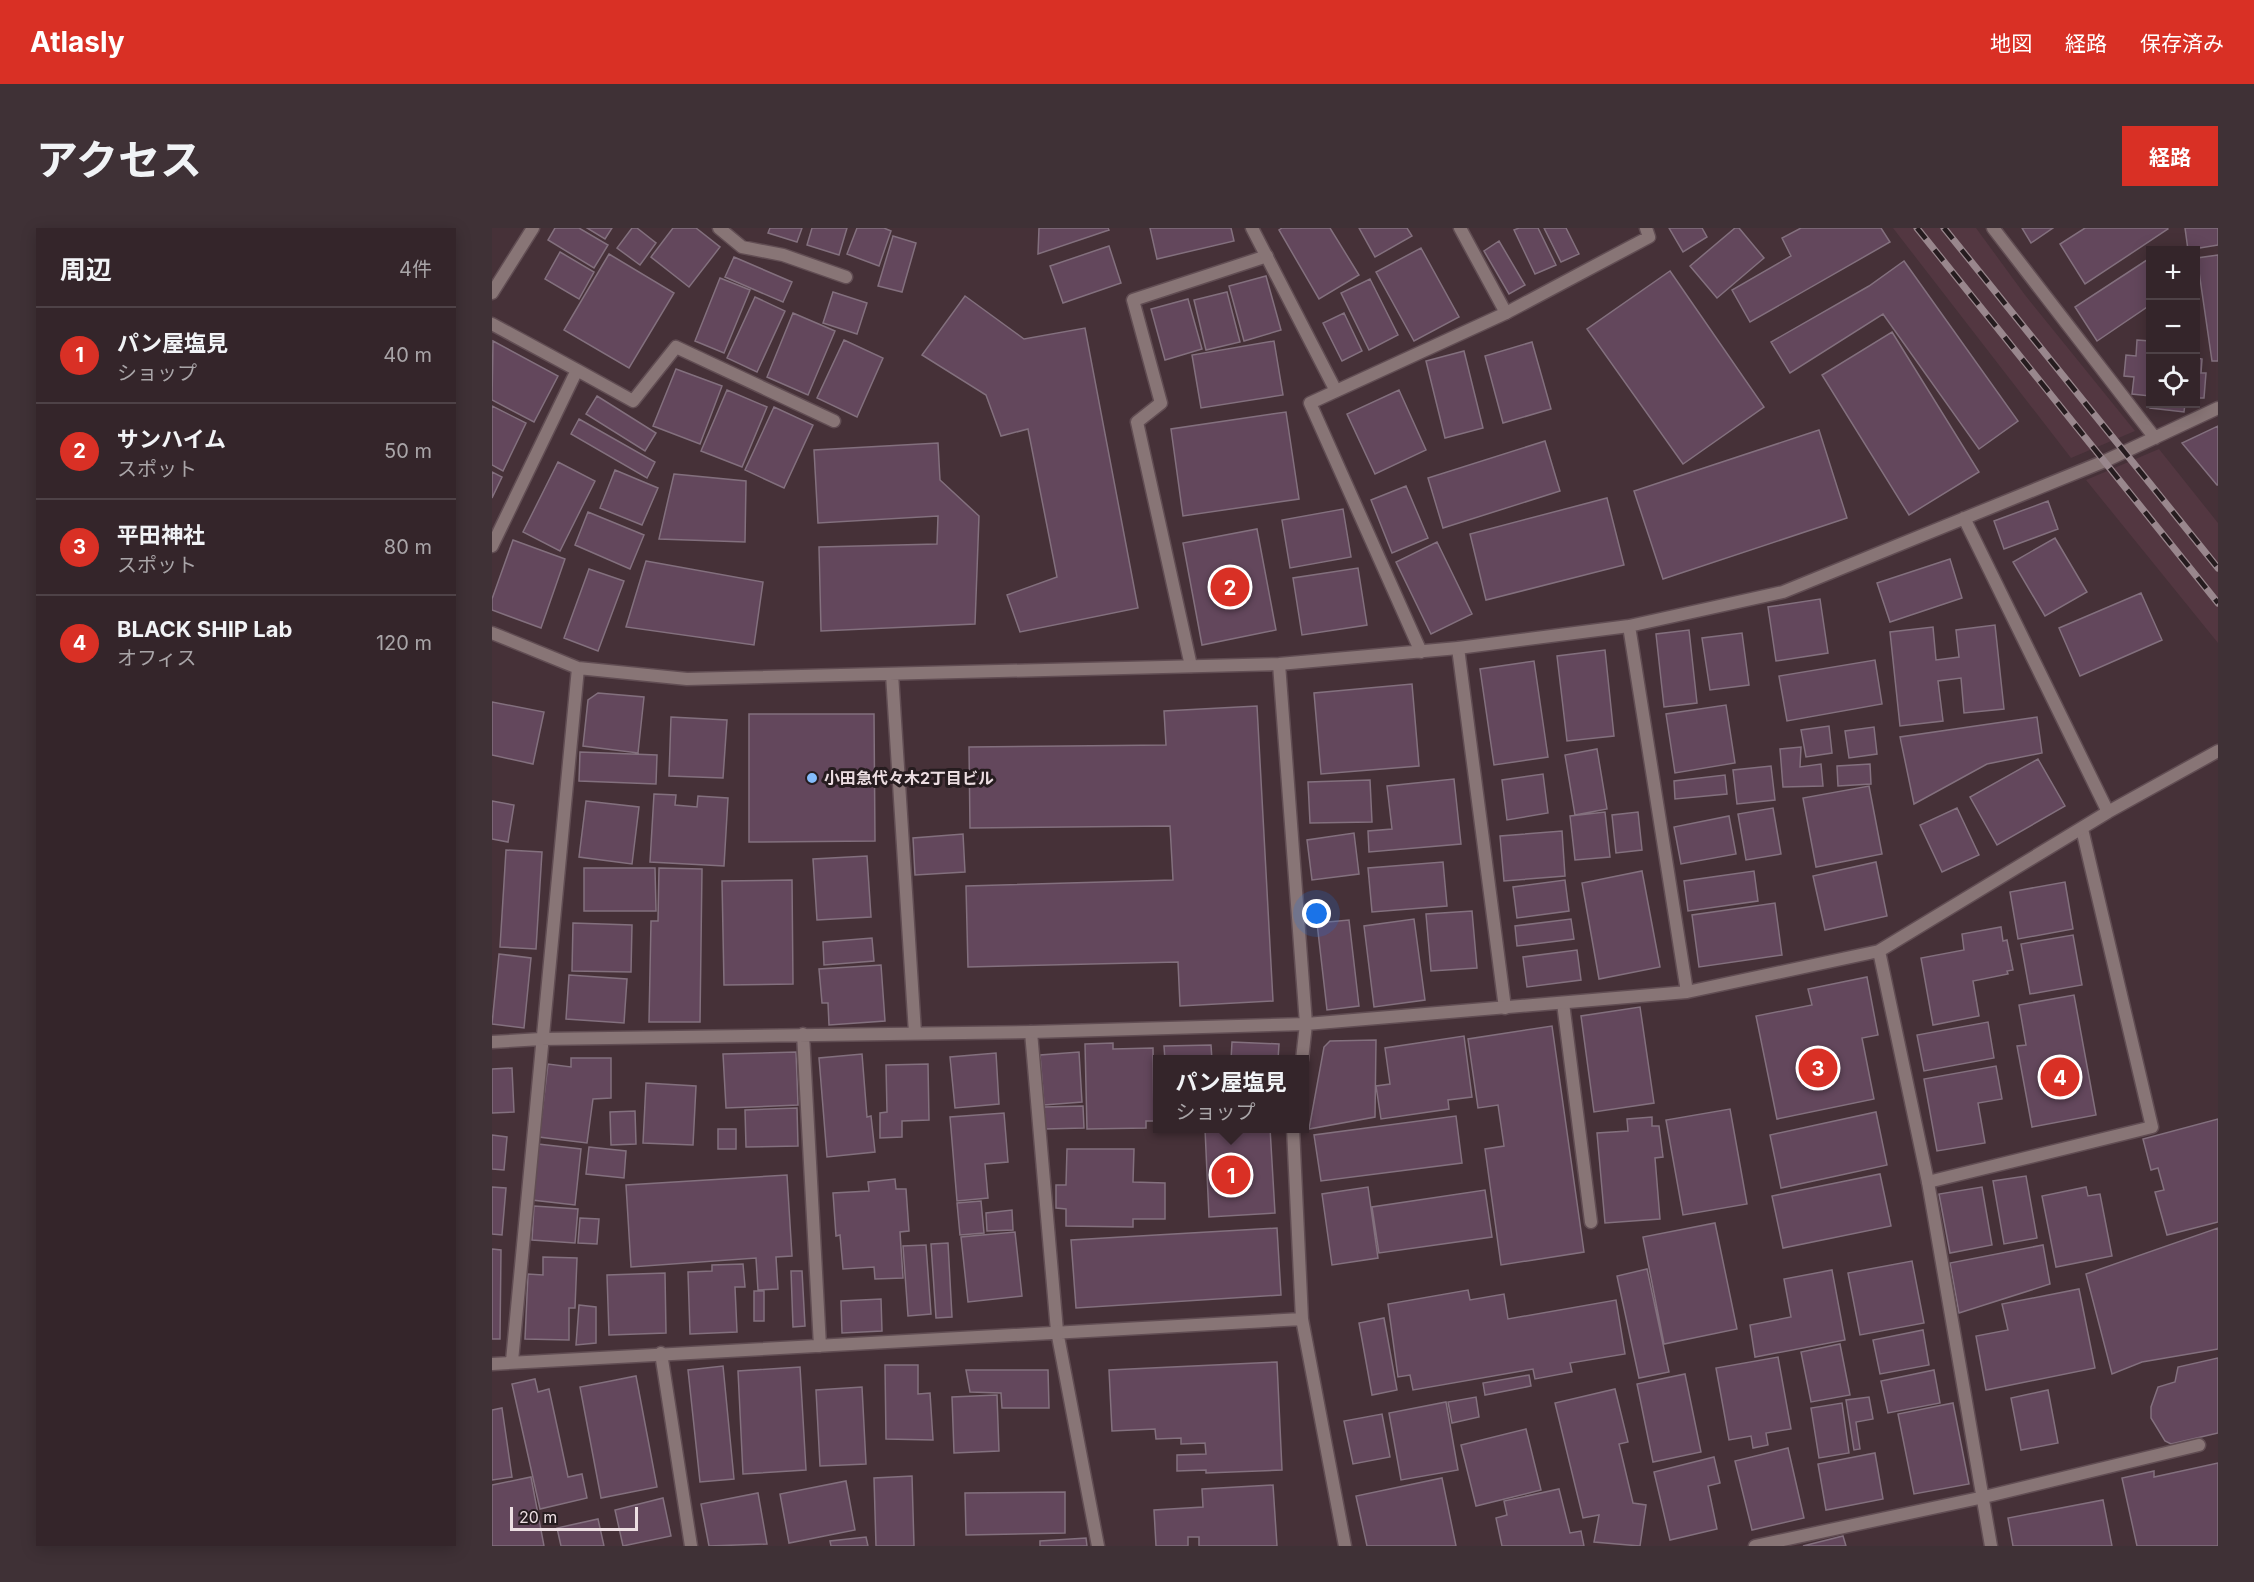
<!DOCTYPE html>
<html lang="ja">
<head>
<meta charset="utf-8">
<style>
	body { margin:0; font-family:Inter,"Noto Sans JP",sans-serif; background:#3f3136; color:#f1f3f6 }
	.controls { position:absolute; right:18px; top:18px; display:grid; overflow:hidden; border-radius:0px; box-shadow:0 3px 15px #0003 }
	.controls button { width:54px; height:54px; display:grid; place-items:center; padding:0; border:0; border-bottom:2px solid #4e4247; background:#34252a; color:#f1f3f6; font:30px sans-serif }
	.scale { position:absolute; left:18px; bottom:15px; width:128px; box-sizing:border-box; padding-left:6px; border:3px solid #ecdee2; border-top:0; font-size:16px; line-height:21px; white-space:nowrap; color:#ecdee2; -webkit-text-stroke:4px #261c1f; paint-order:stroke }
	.you { position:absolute; left:825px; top:686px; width:21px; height:21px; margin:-15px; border:4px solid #fff; border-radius:50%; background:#1a73e8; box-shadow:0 0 0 9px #1a73e833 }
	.badge { display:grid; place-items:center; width:39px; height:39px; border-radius:50%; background:#d93025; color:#fff; font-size:20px; font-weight:700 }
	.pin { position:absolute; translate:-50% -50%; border:3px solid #fff; box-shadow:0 2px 6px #0006 }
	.popup { position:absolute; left:661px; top:827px; width:156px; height:78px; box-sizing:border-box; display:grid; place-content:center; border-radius:0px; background:#34252a; filter:drop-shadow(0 2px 4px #0005); font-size:20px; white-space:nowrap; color:#a9a5a8 }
	.popup b { font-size:22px; color:#f1f3f6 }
	.popup::after { content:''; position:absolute; left:50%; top:100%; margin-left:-12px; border:12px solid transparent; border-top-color:#34252a }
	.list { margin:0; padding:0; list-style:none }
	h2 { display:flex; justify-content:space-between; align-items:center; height:78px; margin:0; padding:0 24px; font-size:26px }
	h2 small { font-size:20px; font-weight:400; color:#a9a5a8 }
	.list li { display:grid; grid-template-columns:39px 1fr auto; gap:18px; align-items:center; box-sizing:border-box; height:96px; padding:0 24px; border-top:2px solid #4e4247 }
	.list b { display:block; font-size:22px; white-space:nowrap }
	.list p { margin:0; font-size:20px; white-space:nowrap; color:#a9a5a8 }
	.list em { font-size:20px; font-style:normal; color:#a9a5a8 }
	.icon { flex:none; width:33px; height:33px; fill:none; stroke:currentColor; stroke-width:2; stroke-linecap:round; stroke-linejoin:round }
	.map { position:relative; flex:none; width:1726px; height:1318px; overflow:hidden; border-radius:0px }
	header { display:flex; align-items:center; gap:36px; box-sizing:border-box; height:84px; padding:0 30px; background:#d93025; color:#fff }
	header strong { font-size:28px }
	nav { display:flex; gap:33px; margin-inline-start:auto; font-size:21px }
	.intro { display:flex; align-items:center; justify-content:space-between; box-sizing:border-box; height:144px; padding:0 36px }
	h1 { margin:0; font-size:42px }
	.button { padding:15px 27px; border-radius:0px; background:#d93025; color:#fff; font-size:21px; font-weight:700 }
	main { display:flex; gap:36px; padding:0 36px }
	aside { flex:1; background:#34252a; border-radius:0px; box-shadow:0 3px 15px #0003 }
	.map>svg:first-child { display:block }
	.built { fill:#533741 }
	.building { fill:#63475c; stroke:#83707e; stroke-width:1.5 }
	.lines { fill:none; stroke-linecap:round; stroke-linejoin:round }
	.service-casing { stroke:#614d53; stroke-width:15 }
	.minor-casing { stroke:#614d53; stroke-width:15 }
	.service { stroke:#887576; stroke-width:12 }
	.minor { stroke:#887576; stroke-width:12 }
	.rail-casing { stroke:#99878d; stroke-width:7 }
	.rail { stroke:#261c1f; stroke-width:4.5; stroke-dasharray:14; stroke-linecap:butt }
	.poi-dot { fill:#84bcfb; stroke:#261c1f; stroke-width:2 }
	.labels { text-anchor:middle; stroke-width:6; stroke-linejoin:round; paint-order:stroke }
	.poi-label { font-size:16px; font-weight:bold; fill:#ecdee2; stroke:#261c1f; text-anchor:start }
</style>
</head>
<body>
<header>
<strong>Atlasly</strong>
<nav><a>地図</a><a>経路</a><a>保存済み</a></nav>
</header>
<div class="intro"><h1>アクセス</h1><a class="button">経路</a></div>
<main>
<aside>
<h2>周辺<small>4件</small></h2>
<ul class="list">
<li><span class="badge">1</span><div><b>パン屋塩見</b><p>ショップ</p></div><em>40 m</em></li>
<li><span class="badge">2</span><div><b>サンハイム</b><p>スポット</p></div><em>50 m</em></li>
<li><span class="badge">3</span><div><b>平田神社</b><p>スポット</p></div><em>80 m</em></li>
<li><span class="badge">4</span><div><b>BLACK SHIP Lab</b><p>オフィス</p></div><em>120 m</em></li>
</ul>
</aside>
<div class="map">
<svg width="1726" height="1318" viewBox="0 0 1726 1318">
	<rect width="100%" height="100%" fill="#463138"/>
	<path class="built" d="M1401,0h83l49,67 110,136 -64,27z
		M1667,221l59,74v120l-132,-163z"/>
	<path class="building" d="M63,0h24l29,17 -14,23 -46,-28z
		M95,0h25l-7,11z
		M140,0h5l19,15 -16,22 -23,-17z
		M181,0h23l24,19 -31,40 -38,-30z
		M278,0h32l-5,14 -29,-9z
		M320,0h35l-8,27 -32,-10z
		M365,0h27l7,3 -12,35 -32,-12z
		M547,0h69l1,2 -71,24z
		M658,0h81l3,13 -77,18z
		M790,0h48l29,47 -40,24 -40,-69z
		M867,0h48l5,8 -37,21z
		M1027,0h19l18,37 -21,9 -21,-44z
		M1052,0h22l13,26 -18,8z
		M1177,0h33l5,9 -24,15z
		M1243,0h4l25,30 -47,40 -27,-32z
		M1309,0h80l9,14 -140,80 -18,-32 59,-34 -9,-18z
		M1530,0h31l-22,15z
		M1593,0h82l1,1 -83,55 -25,-40z
		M1693,0h33v17l-30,5z
		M401,8l23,7 -14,49 -24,-6z
		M1007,13l26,44 -16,9 -25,-43z
		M617,18l12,37 -58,20 -13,-37z
		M929,20l38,69 -45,24 -38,-69z
		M68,24l34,20 -15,27 -34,-20z
		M117,26l65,39 -45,75 -65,-38z
		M1726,27v106h-6l-15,-103z
		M242,29l58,25 -9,20 -58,-25z
		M1658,30v47l-53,36 -22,-34z
		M1412,33l114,160 -39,28 -96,-135 -93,59 -19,-31 98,-56z
		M1178,43l94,136 -81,57 -96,-135z
		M774,48l15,54 -37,11 -15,-55z
		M228,50l30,12 -26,63 -29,-12z
		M878,51l28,56 -29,15 -28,-57z
		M341,64l34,11 -10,31 -34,-11z
		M735,64l13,50 -34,8 -12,-50z
		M473,68l59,43 61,-11 53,280 -118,24 -13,-37 50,-18 -29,-148 -27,7 -15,-41 -64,-40z
		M263,69l30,14 -28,61 -30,-14z
		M696,71l14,50 -37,11 -14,-51z
		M301,85l42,18 -27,64 -41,-18z
		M852,85l18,38 -20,10 -19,-38z
		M1400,104l87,140 -70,43 -87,-140z
		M352,112l39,18 -26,59 -40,-19z
		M1645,112l13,1v55l-18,-2 2,-17 -10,-1 2,-21 10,1z
		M1,113l65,35 -24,46 -42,-22z
		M782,113l9,54 -82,13 -9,-53z
		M1040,114l19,67 -48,14 -18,-67z
		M1704,115h2l-1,15 5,1 -1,14h5l-2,25h-8z
		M972,123l19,77 -38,10 -19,-77z
		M184,141l46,17 -22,58 -47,-18z
		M235,162l40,17 -25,60 -41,-16z
		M907,162l27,60 -51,24 -28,-60z
		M105,168l59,37 -11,18 -59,-37z
		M1658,175l35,1 -1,8 -34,-4z
		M0,178l34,17 -23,48 -11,-6z
		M282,179l39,18 -29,63 -39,-18z
		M794,184l13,87 -116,17 -12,-87z
		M87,191l76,43 -8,16 -76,-44z
		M1726,198v59h-1l-35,-42z
		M1327,202l28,88 -184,61 -29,-88z
		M1053,213l15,50 -117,37 -15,-50z
		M446,215l2,37 39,36 -4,108 -154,7 -2,-84 118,-3 1,-28 -120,7 -4,-73z
		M66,234l37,19 -35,70 -37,-19z
		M123,242l43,18 -16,37 -42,-17z
		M0,244l10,5 -10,21z
		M182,246l72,7 -1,61 -86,-3z
		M914,258l22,52 -36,15 -21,-53z
		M1115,270l17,67 -138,35 -16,-66z
		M1556,273l10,28 -54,20 -10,-28z
		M851,281l8,48 -61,11 -8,-48z
		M96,284l56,23 -14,34 -55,-24z
		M765,301l19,101 -74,15 -19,-102z
		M1563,310l32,54 -42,24 -32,-54z
		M21,312l52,19 -24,69 -49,-18v-11z
		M945,314l35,72 -41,20 -35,-72z
		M1458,331l12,39 -72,24 -13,-39z
		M154,333l117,21 -9,63 -128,-18z
		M866,340l9,57 -65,10 -9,-57z
		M97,341l35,12 -26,70 -34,-13z
		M1649,365l21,47 -82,36 -21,-48z
		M1328,371l8,54 -52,8 -8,-54z
		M1503,397l9,84 -40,4 -3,-35 -23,3 5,40 -43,5 -10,-94 43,-5 3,33 23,-3 -3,-27z
		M1197,402l8,73 -33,4 -8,-73z
		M1250,405l7,52 -39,5 -8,-52z
		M1113,422l9,86 -47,5 -10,-85z
		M1383,432l7,44 -95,17 -8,-45z
		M1042,433l14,96 -54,8 -14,-96z
		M920,456l7,82 -98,8 -7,-81z
		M106,465l46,4 -6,56 -55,-7 5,-46z
		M0,474l52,10 -11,52 -41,-9z
		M1234,477l9,58 -60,10 -9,-59z
		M765,478l16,295 -93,5 -2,-44 -210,5 -2,-81 207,-6 -3,-54 -200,2 -1,-81 197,-2 -2,-34z
		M257,486h125l1,127 -126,1z
		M179,489l56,3 -4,58 -54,-2z
		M1545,489l5,36 -55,11 -73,40 -14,-67z
		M1337,498l3,27 -26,4 -5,-27z
		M1382,499l3,27 -28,4 -4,-27z
		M1309,519l-1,20 21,-3 2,22 -40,1 -3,-38z
		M1105,521l10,60 -32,6 -10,-60z
		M88,524l77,3 -1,29 -77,-3z
		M1546,531l27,47 -68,39 -27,-48z
		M1378,536l1,20 -33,2 -1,-20z
		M1279,538l4,34 -38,4 -4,-34z
		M1051,546l5,39 -41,7 -5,-40z
		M1233,547l2,19 -52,5 -1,-18z
		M962,551l7,65 -92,8 -1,-21 24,-2 -5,-43z
		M878,552l2,42 -62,1 -2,-41z
		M1377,558l13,68 -66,13 -13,-69z
		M162,566l22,1 -1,10 22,2 1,-11 30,2 -4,68 -74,-4z
		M0,573l22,4 -6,37 -16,-3z
		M94,573l53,6 -7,57 -53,-7z
		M1281,580l8,46 -35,6 -8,-46z
		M1465,580l22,47 -37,17 -22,-47z
		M1113,584l5,45 -35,3 -5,-44z
		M1146,584l4,38 -26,3 -4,-38z
		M1237,588l7,38 -55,10 -7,-37z
		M1070,603l3,45 -61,5 -4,-45z
		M862,605l5,41 -47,6 -5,-40z
		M471,606l2,38 -50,3 -2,-37z
		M14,622l36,2 -6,97 -36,-2z
		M375,628l4,61 -54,3 -4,-61z
		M951,634l4,44 -75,6 -4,-44z
		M1384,634l11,54 -62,14 -12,-54z
		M92,640h71l1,43h-72z
		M167,640l43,1 -2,153h-51l2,-101h7z
		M1150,643l18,96 -61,12 -17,-96z
		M1262,643l4,30 -70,10 -4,-30z
		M300,652l1,104 -69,1 -2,-104z
		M1073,652l4,31 -52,7 -4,-31z
		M1573,654l8,47 -55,10 -8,-47z
		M1283,675l7,52 -83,12 -7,-52z
		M980,683l5,57 -46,3 -5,-57z
		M922,691l11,81 -51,7 -10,-81z
		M1079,691l3,20 -57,7 -2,-20z
		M857,692l10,86 -32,4 -10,-87z
		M81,695l59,2 -1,47 -59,-1z
		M1509,699l2,14 4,-1 6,30 -6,1 1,3 -35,7 6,35 -46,9 -12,-67 43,-8 -2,-16z
		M1581,707l9,50 -52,9 -9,-50z
		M380,710l2,23 -50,4 -1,-23z
		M1085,722l4,30 -54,7 -4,-30z
		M7,726l32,4 -7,70 -32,-4z
		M389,737l4,56 -56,4 -1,-22h-6l-3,-34z
		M77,747l58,4 -3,44 -58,-4z
		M1375,749l11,58 -16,3 12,61 -97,20 -21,-103 56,-11 -4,-16z
		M1582,767l22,120 -64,12 -15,-81 9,-1 -7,-40z
		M1148,779l14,96 -60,9 -13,-96z
		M1496,794l6,36 -70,13 -7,-36z
		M1060,798l32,226 -83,13 -16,-116 19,-3 -6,-41 -20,3 -10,-69z
		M972,808l8,61 -24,3 1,9 -68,10 -5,-33 14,-2 -5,-36z
		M884,812l-1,77 -66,12 15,-82 6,-6z
		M740,814l47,2 -1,16h-47z
		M621,815v6l40,-1 1,73h-8v7l-59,1 -2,-85z
		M719,817l1,15h-47l-1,-14z
		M304,824l2,53 -72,3 -3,-54z
		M587,824l3,50 -38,3 -4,-50z
		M504,825l3,51 -44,4 -5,-51z
		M370,826l5,63 4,-1 4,36 -48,5 -8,-99z
		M79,830h40v40l-18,1 -6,44 -48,-6 9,-73 23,3z
		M436,836l1,56 -27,1v16l-22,1v-25l7,-1 -1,-47z
		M1504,838l6,33 -24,4 7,40 -48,8 -13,-72z
		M20,840l2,44 -22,1v-44z
		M154,855l50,3 -3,59 -50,-2z
		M591,878l1,22 -39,1 -1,-22z
		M305,880l1,38 -52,1 -1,-37z
		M1238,881l17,95 -64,11 -17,-95z
		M143,883l1,33 -25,1 -1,-33z
		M1384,884l11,53 -106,23 -11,-53z
		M512,885l4,49 -23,2 3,34 -31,3 -7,-84z
		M964,888l6,47 -141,18 -7,-46z
		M1160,889v9h7l4,31 -8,1 5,61 -55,4 -8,-90 31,-2 -1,-12z
		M1726,891v103l-51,13 -12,-43 9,-2 -6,-22 -7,2 -8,-31z
		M778,900l5,85 -66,4 -4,-88z
		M226,901h18v20h-18z
		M0,907l15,2 -3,33 -12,-1z
		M46,916l43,5 -6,56 -43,-5z
		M97,919l37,4 -2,27 -38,-4z
		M575,921h67l-1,33 32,1v36h-32v8l-67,-1v-17l-10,-1v-23h10z
		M1388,946l11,52 -108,22 -11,-52z
		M295,947l5,81 -16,1 2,32 -20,1 -2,-32 -125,9 -5,-82z
		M1534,948l11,62 -33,6 -11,-63z
		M403,951l1,10h10l3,42 -9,1 3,46 -28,1 -1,-12 -31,2 -3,-34 -4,1 -3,-43 36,-2 -1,-9z
		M0,959l14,1 -4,47 -10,-1z
		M876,959l10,71 -46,7 -10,-71z
		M1490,959l10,58 -42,8 -11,-59z
		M1594,959l2,9 12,-2 12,62 -56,11 -14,-71z
		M993,962l7,47 -113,16 -7,-46z
		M489,973l3,32 -24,2 -3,-32z
		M42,978l44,3 -3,34 -43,-3z
		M520,982l1,20 -26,1 -1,-18z
		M88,990l19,1 -2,25 -19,-1z
		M1223,995l22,106 -73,15 -21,-107z
		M785,1000l4,67 -205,13 -5,-68z
		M1726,1000v121l-76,13 -30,12 -26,-100z
		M523,1004l7,64 -54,6 -7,-65z
		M456,1015l4,74 -16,1 -5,-74z
		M434,1017l5,69 -23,2 -5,-70z
		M1551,1017l7,39 -91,29 -9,-50z
		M0,1021l9,1 -1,89h-8z
		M51,1029l34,1 -2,50h-6v32l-44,-1 3,-65 15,1z
		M1420,1033l12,62 -64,12 -12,-62z
		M251,1036l2,23h-10l2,45 -47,2 -2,-62 24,-1v-6z
		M1155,1041l22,103 -30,6 -22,-102z
		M1340,1042l13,70 -90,17 -5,-32 41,-8 -7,-38z
		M299,1043h11l3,55 -12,1z
		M173,1045l1,60 -57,2 -2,-60z
		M1587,1061l16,79 -109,22 -10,-54 32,-6 -6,-26z
		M976,1062l2,10 34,-6 4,25 108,-19 9,54 -55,9 2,9 -37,7 -2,-10 -120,21 -3,-15 -12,2 -10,-73z
		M262,1063h10v30h-10z
		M389,1071l1,32 -40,2 -1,-32z
		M87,1077l17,2v36l-20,2z
		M892,1090l13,72 -25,5 -13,-72z
		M1431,1102l6,35 -49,9 -7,-34z
		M1348,1116l10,51 -39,7 -10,-50z
		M1286,1129l13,72 -25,4 2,12 -15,3 -2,-12 -22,4 -13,-72z
		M1726,1130v75l-47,11 -6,-3 -14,-23v-11l7,-20 17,-5 3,-15z
		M785,1134l5,108 -76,3v-3l-29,1v-16l29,-1 -1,-11 -24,1v-6l-25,1 -1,-10 -43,2 -3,-61z
		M393,1137h33v29l12,-1 3,47 -47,-1z
		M231,1138l11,113 -34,3 -12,-112z
		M308,1139l6,103 -63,4 -5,-103z
		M474,1142h82l1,38h-47l-1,-15 -31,-1z
		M1442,1142l6,33 -52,10 -7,-32z
		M1193,1146l16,78 -48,10 -16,-78z
		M1037,1147l2,11 -46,9 -2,-12z
		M144,1148l21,111 -56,11 -21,-111z
		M43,1151l3,13 11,-3 19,88 14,-3 5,24 -47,11 -28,-125z
		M370,1159l4,77 -46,2 -4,-76z
		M1123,1161l13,53 -9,2 14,59 13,2 -6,41 -46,-4 5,-27 -16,3 -28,-115z
		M1556,1162l10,53 -37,7 -10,-52z
		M505,1167l2,56 -45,2 -2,-56z
		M984,1169l3,20 -27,6 -4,-21z
		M1377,1169l4,22 -17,3 4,27 -6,1 -8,-50z
		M954,1174l12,68 -57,10 -12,-67z
		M1350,1175l7,50 -30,5 -8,-50z
		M1461,1175l16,81 -55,10 -16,-80z
		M10,1180l10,69 -20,3v-70z
		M890,1186l8,43 -37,7 -9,-43z
		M1034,1201l15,61 -65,16 -15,-61z
		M1296,1220l16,70 -52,12 -17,-69z
		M1383,1225l8,46 -57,11 -8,-46z
		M1222,1229l6,26 -12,3 9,43 -47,11 -16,-68z
		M1726,1235v83h-81l-15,-68 32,-7v6z
		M420,1248l2,70h-38l-2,-68z
		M39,1249l13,69h-52v-61z
		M950,1250l14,68h-89l-11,-50z
		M354,1253l9,49 -66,13 -9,-49z
		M781,1257l4,61h-78v-9h-11v9h-32l-2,-36 49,-3 -1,-18z
		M1067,1261l11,44 11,-2 3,15h-82l-6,-28 11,-3 -3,-14z
		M573,1264v41l-99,2 -1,-42z
		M266,1265l9,51 -58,2 -8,-42z
		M171,1270l8,38 -48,10 -8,-36z
		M1611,1272l9,46h-99l-5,-28z
		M106,1291l6,27h-43l-4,-18z
		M1351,1308l3,10h-43z
		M374,1309l2,9h-37l-1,-5z
		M594,1310l1,8h-47v-5z"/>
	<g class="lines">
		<defs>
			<path id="service" d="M227,0l23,19 41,8 63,22
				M968,0l46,85
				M0,96l85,46 -85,176
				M85,142l56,31 43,-54 158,74
				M966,420l47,360
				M699,438l-54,-244 24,-19 -28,-103 134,-44
				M1071,775l28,219
				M539,804l26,299
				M1436,954l224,-55 -70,-298
				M169,1125l30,193"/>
			<path id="minor" d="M760,0l84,163
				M1501,0l162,210
				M0,65l41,-65
				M1472,290l144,294
				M1137,398l58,366
				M0,405l86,35 109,11 592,-15 179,-16 171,-22 154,-34 322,-131 113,-53
				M929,424l-111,-249 196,-90 143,-76 -3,-9
				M787,436l27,360 -4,36
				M400,446l23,359
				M1387,723l49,231 63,364
				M311,806l17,312
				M0,814l49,-3 490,-7 275,-8 381,-32 192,-41 229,-139 110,-61
				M801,900l9,191 43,227
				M565,1103l41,215
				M20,1133l66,-693
				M0,1136l810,-45
				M1263,1318l229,-49 215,-52"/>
		</defs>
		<use href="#service" class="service-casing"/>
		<use href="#minor" class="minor-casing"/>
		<use href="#service" class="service"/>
		<use href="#minor" class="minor"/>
		<defs>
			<path id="rail" d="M1425,0l301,375
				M1452,0l274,340"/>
		</defs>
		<use href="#rail" class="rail-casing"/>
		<use href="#rail" class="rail"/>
	</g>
	<circle class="poi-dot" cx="320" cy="550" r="6"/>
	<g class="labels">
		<g class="poi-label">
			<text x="332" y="556">小田急代々木2丁目ビル</text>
		</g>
	</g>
</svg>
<div class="controls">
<button>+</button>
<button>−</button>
<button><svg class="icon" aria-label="locate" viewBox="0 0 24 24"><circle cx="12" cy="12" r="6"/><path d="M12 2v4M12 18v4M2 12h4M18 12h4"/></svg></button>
</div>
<div class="scale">20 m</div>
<div class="you"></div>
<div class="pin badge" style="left:739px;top:947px">1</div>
<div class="popup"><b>パン屋塩見</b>ショップ</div>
<div class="pin badge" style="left:738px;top:359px">2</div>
<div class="pin badge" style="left:1326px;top:840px">3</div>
<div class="pin badge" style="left:1568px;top:849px">4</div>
</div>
</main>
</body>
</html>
